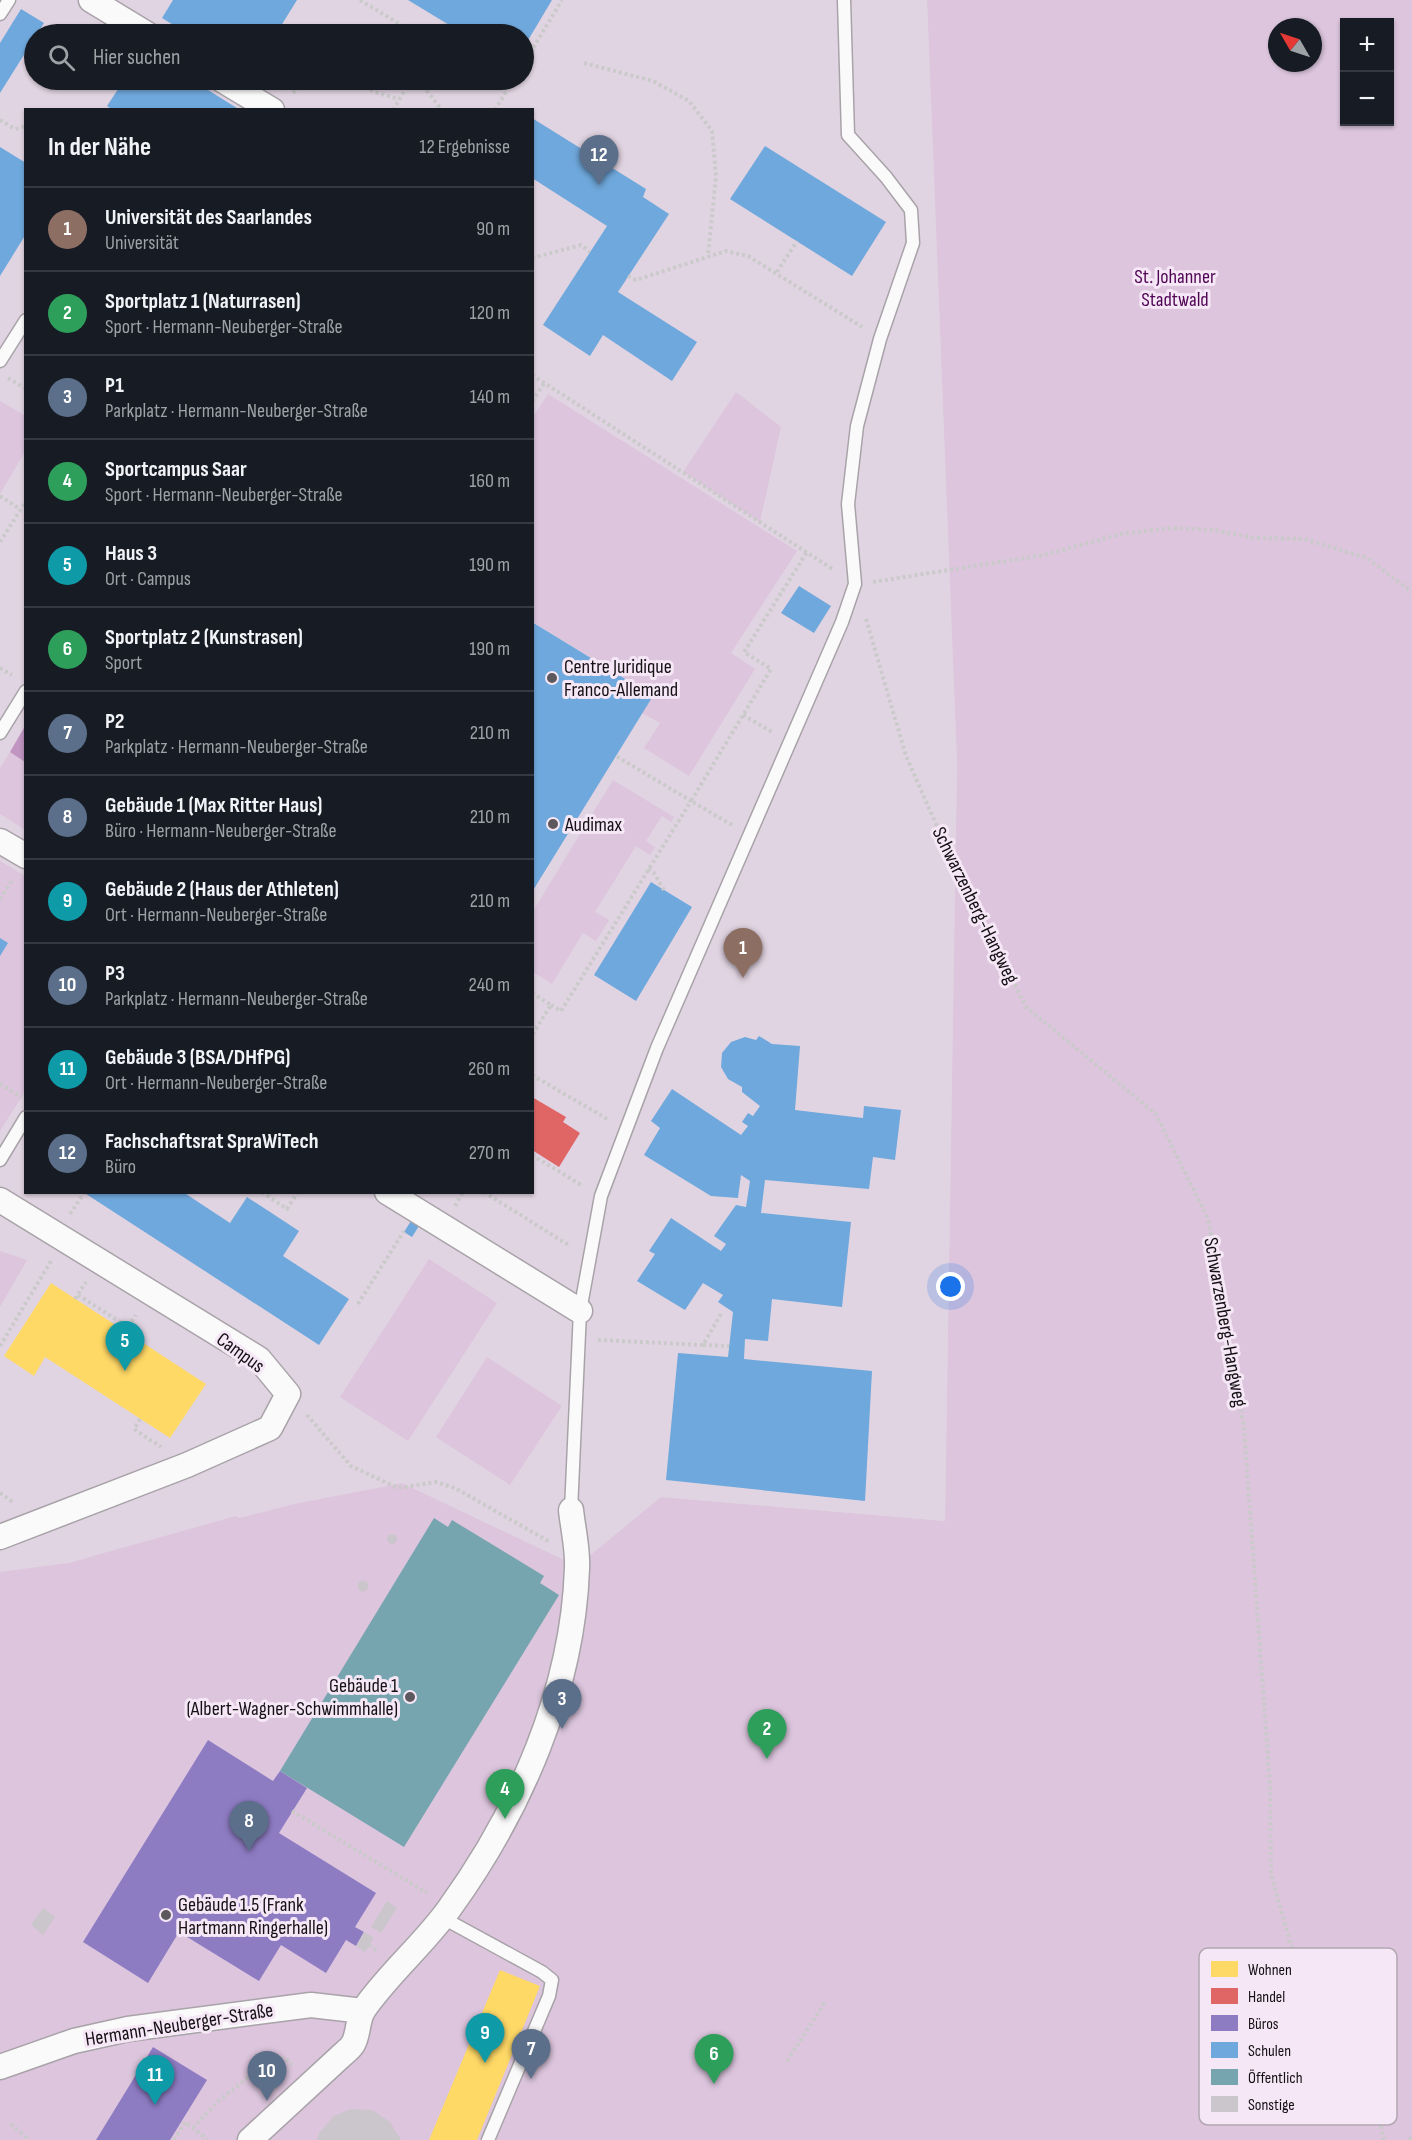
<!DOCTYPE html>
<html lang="de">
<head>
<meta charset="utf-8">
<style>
	body { margin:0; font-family:"Sofia Sans Condensed",sans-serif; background:#242831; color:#f1f3f6 }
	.controls { position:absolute; right:18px; top:18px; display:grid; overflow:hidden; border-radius:0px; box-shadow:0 2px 4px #0004 }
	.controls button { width:54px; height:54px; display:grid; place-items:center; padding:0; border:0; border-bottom:2px solid #363941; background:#171b24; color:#f1f3f6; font:30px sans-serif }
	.compass { position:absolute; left:1268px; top:18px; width:54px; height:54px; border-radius:50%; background:#171b24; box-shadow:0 2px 4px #0004; rotate:309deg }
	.you { position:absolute; left:951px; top:1287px; width:21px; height:21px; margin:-15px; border:4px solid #fff; border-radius:50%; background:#1a73e8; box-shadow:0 0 0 9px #1a73e833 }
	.badge { display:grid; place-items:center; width:39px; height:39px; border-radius:50%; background:#aeadb1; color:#fff; font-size:20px; font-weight:700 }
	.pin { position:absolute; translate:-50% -50px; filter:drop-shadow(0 2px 3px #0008) }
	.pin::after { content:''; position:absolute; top:32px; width:21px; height:18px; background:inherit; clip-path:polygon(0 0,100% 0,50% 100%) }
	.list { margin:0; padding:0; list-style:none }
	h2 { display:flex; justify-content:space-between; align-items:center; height:78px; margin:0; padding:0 24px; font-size:26px }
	h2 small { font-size:20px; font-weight:400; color:#9ea1a6 }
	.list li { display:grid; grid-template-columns:39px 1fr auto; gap:18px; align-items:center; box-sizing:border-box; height:84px; padding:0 24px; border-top:2px solid #363941 }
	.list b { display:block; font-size:22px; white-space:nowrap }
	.list p { margin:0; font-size:20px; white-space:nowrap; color:#9ea1a6 }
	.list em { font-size:20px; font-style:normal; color:#9ea1a6 }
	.icon { flex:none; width:33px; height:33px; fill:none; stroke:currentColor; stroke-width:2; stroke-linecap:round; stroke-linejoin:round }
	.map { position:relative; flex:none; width:1412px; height:2140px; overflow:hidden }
	.search { position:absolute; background:#171b24; box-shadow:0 2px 4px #0004; left:24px; top:24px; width:510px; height:66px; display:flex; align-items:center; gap:15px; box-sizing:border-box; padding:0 21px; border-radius:33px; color:#9ea1a6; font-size:22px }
	.panel { position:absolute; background:#171b24; box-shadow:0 2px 4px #0004; left:24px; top:108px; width:510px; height:1086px; border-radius:0px }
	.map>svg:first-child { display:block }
	.built { fill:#e1d4e2; fill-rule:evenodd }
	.green { fill:#dcc5dd; fill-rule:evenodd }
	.water { fill:#c095c1 }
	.homes { fill:#ffd966 }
	.shops { fill:#e06666 }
	.offices { fill:#8e7cc3 }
	.schools { fill:#6fa8dc }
	.public { fill:#76a5af }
	.building { fill:#cbc6cb }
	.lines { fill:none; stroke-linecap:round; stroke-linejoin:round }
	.service-casing { stroke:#a8a3a8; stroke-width:15 }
	.minor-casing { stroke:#a8a3a8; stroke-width:27 }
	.path { stroke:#cbcacb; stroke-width:4; stroke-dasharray:3 3; stroke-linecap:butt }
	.service { stroke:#fbfafb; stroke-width:12 }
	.minor { stroke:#fbfafb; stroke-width:24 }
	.poi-dot { fill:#5d585d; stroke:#f5e7f5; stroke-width:2 }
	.labels { text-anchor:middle; stroke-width:6; stroke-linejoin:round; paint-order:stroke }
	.park-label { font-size:20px; fill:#4f0454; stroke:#f5e7f5 }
	.poi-label { font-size:20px; fill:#141014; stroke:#f5e7f5; text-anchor:start }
	.street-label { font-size:20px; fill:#141014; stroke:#f5e7f5 }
	.key { fill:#f5e7f5; stroke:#b2a6b2; stroke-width:1.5 }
	.key-label { font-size:16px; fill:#141014 }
</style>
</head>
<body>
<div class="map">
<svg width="1412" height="2140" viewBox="0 0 1412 2140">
	<rect width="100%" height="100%" fill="#e4dee4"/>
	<path class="built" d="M0,0h927l30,764 -12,757 -284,-24 -84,69 -175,-83 -108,21 -294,76zM34,34h490v46h-490zM26,110h506v1082h-506z"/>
	<path class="green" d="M927,0h485v2140h-1412v-568l68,-9 168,-47 3,2 55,-14 108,-21 175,83 84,-69 284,24 12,-757zM1344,22h46v100h-46zM1277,27h36v36h-36z
		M736,392l45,35 -21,95 -77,-50z
		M548,394l249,157 -66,102 24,16 -66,107 -45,-28 16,-25 -18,-10 11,-17 -120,-74 -1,-204z
		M0,401l26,15 -1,36 -25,42z
		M10,752l15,10v68l-25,-16v-46z
		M613,780l61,37 -3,5 -9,-6 -16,25 9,6 -5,8 -14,-9 -41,66 14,8 -13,21 -13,-8 -31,51 -19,-12v-61z
		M0,861l25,15 1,214 -26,41z
		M0,1251l27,9 -27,47z
		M429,1259l68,44 -89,138 -68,-44z
		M487,1357l75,49 -52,79 -74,-48z"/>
	<path class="water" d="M25,726l1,36h-1l-15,-10z"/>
	<path class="homes" d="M51,1283l155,101 -36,54 -125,-81 -11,19 -30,-20z
		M500,1970l40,16 -63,154h-48z"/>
	<path class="shops" d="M532,1097l34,20 -3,5 17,11 -21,34 -27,-17z"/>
	<path class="offices" d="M208,1740l65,41 7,-10 27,17 -28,45 97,60 -21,34 9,5 -8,14 -10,-6 -20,33 -45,-28 -22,36 -80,-49 -31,51 -65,-41z
		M153,2047l54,33 -37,60h-74z"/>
	<path class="schools" d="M173,0h124l-21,34h-88l-26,-16z
		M408,0h144l-28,47v-13h-60z
		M21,9l23,14 -44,70v-50z
		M124,80h68l48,30h-127l-6,-4z
		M532,118l114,71 -3,8 26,17 -51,78 79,50 -25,39 -69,-46 -13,21 -47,-31 64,-99 -75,-48z
		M765,146l121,76 -34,54 -122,-77z
		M0,147l26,16v71l-26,42z
		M799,586l32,20 -17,27 -33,-20z
		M532,622l121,74 -121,196v-161l2,-3 -2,-1z
		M651,882l41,25 -56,94 -42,-26z
		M0,938l8,5 -8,13z
		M759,1036l13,8 28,2 -5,64 68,8 1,-12 37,4 -6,50 -22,-3 -4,32 -104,-9 -4,33 90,9 -9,85 -70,-8 -4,42 -23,-2 -1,20 128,12 -7,130 -199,-21 12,-127 50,4 5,-45 -15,-10 5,-7 -20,-12 -18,27 -48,-29 18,-27 -6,-3 22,-33 50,33 5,-7 -12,-8 22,-31 10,2 4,-26 -9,-6 -3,23 -27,-2 -67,-41 16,-27 -9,-7 21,-32 69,46 7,-9 -6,-4 6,-9 5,3 7,-10 -18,-14v-5l-14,-8 -7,-12 1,-14 9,-11 14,-5 11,3z
		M83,1192h100l47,31 17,-26 52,34 -16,25 66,43 -30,46z
		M411,1221l8,5 -7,11 -8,-5z"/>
	<path class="public" d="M434,1518l14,9 4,-7 92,56 -4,7 19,12 -155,252 -124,-76z"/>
	<path class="building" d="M387 1539a5 5 0 1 1 10 0a5 5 0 1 1-10 0Z
		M357.5 1586a5.5 5.5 0 1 1 11 0a5.5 5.5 0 1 1-11 0Z
		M387,1901l10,7 -16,25 -10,-6z
		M43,1908l12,9 -12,18 -12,-10z
		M364,1932l10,6 -9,14 -9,-6z
		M351,2109l21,1 18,12 11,18h-84l2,-7 15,-17z"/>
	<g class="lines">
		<defs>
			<path id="service" d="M0,14l9,-14
				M0,361l26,-41
				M0,733l26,-42
				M0,1160l26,-43
				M571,1510l9,-199 21,-115 56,-148 185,-426 13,-38 -7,-80 9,-78 23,-87 33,-96 -2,-33 -25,-33 -38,-42 -4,-135
				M443,1918l99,54 10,8 -3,16 -61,144"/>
			<path id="minor" d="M91,0l56,34
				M222,80l50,30
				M0,841l26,15
				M387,1192l193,119
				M0,1200l259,159 29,35 -18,34 -83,37 -187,72
				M0,2067l74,-26 54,-12 183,-24 52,6
				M250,2140l90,-83c4,-4 10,-8 13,-13 6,-10 4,-25 11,-35 25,-36 60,-65 85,-100 71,-98 124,-219 128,-341 1,-19 -4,-39 -6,-58"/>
		</defs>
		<use href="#service" class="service-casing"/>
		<use href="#minor" class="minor-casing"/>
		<path class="path" d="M360,0l56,34
			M438,34l8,-11
			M524,63l38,-63
			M584,63l69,18 36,20 23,30 4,45 -8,80
			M355,80l19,12 25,7
			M433,80l-6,11 15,19
			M490,80l17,9
			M293,93l13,-13
			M393,110l18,-30
			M495,110l18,-30
			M0,120l15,9 11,-3
			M532,258l49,-13 9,7
			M777,272l20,-31
			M628,276l8,4 90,-29 22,5 114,71
			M532,375l302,195
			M8,378l18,11
			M532,401l13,-19
			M0,496l20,13
			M0,542l26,-41
			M873,582l171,-27 77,-21 51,-6 42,2 40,8 50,1 63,19 45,34
			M866,619l40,137 53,120 67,131 130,107 52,104 36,211 26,356 1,89 20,72 28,71 54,74 11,49
			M0,668l12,7
			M743,715l29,17
			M732,825l-41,-24 80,-132 -27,-17 63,-100
			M648,869l6,4 10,17
			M0,899l13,-20
			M532,993l19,12 -19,30
			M551,1005l10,6 130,-210 -75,-45
			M532,1075l77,45
			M0,1084l22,13
			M532,1155l51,31
			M262,1192l25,17 11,-17
			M484,1192l86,54
			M455,1206l8,-14
			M70,1214l14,-21
			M78,1295l50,32 8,-12
			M75,1299l11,-17
			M358,1304l46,-73
			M598,1340l105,5 19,-33
			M703,1345l26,1
			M0,1346l51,-85
			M307,1415l44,51 47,22 38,-6 19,6 95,54
			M140,1419l-6,10 27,18
			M0,1493l14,10
			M292,1811l135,82
			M369,1945l8,6
			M787,2061l38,-59
			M11,2124l18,16
			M193,2128l24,-26 53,-42 7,-3 10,3 5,5
			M174,2140l11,-18 23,18
			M1409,2140l3,-3"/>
		<use href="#service" class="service"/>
		<use href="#minor" class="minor"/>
	</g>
	<g class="poi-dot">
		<circle cx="552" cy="678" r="6"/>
		<circle cx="553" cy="824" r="6"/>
		<circle cx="410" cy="1697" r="6"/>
		<circle cx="166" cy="1915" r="6"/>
	</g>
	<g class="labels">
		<g class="park-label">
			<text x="1175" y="283">St. Johanner<tspan x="1175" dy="23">Stadtwald</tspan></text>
		</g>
		<g class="poi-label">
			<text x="564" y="673">Centre Juridique<tspan x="564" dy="23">Franco-Allemand</tspan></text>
			<text x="565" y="831">Audimax</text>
			<text x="398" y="1692" text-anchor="end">Gebäude 1<tspan x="398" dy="23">(Albert-Wagner-Schwimmhalle)</tspan></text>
			<text x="178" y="1911">Gebäude 1.5 (Frank<tspan x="178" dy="23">Hartmann Ringerhalle)</tspan></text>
		</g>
		<g class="street-label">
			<text transform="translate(976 905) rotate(64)" y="7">Schwarzenberg-Hangweg</text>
			<text transform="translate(1226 1322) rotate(80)" y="7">Schwarzenberg-Hangweg</text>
			<text transform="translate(241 1352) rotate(36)" y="7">Campus</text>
			<text transform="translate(179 2024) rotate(-9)" y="7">Hermann-Neuberger-Straße</text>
		</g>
	</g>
	<rect x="1199" y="1948" width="198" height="177" rx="9" class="key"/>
	<rect x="1211" y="1961" width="27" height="16" fill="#ffd966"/>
	<rect x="1211" y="1988" width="27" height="16" fill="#e06666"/>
	<rect x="1211" y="2015" width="27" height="16" fill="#8e7cc3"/>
	<rect x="1211" y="2042" width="27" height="16" fill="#6fa8dc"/>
	<rect x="1211" y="2069" width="27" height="16" fill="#76a5af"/>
	<rect x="1211" y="2096" width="27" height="16" fill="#cbc6cb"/>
	<g class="key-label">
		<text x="1248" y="1975">Wohnen</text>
		<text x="1248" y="2002">Handel</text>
		<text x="1248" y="2029">Büros</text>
		<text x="1248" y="2056">Schulen</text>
		<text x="1248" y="2083">Öffentlich</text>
		<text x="1248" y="2110">Sonstige</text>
	</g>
</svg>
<div class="controls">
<button>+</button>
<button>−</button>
</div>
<svg class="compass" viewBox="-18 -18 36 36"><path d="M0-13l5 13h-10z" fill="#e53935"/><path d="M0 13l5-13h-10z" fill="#9ea1a6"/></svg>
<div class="you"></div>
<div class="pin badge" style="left:743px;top:978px;background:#8d6e63">1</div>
<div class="pin badge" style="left:767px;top:1759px;background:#2e9e5b">2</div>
<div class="pin badge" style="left:562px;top:1729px;background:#5c6f8a">3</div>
<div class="pin badge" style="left:505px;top:1819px;background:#2e9e5b">4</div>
<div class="pin badge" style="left:125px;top:1371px;background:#0f9aa8">5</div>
<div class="pin badge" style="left:714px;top:2084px;background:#2e9e5b">6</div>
<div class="pin badge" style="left:531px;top:2079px;background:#5c6f8a">7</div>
<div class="pin badge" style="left:249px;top:1851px;background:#5c6f8a">8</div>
<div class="pin badge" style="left:485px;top:2063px;background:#0f9aa8">9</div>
<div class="pin badge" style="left:267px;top:2101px;background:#5c6f8a">10</div>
<div class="pin badge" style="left:155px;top:2105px;background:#0f9aa8">11</div>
<div class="pin badge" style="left:599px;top:185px;background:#5c6f8a">12</div>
<div class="search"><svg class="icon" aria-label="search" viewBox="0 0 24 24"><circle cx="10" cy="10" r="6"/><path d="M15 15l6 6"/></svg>Hier suchen</div>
<section class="panel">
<h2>In der Nähe<small>12 Ergebnisse</small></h2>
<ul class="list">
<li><span class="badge" style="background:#8d6e63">1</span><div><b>Universität des Saarlandes</b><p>Universität</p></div><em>90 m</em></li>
<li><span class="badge" style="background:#2e9e5b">2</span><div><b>Sportplatz 1 (Naturrasen)</b><p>Sport · Hermann-Neuberger-Straße</p></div><em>120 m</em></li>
<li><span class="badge" style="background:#5c6f8a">3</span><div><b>P1</b><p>Parkplatz · Hermann-Neuberger-Straße</p></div><em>140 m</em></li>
<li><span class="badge" style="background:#2e9e5b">4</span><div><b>Sportcampus Saar</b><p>Sport · Hermann-Neuberger-Straße</p></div><em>160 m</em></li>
<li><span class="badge" style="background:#0f9aa8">5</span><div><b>Haus 3</b><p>Ort · Campus</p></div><em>190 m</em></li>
<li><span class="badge" style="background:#2e9e5b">6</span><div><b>Sportplatz 2 (Kunstrasen)</b><p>Sport</p></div><em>190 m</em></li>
<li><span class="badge" style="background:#5c6f8a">7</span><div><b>P2</b><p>Parkplatz · Hermann-Neuberger-Straße</p></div><em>210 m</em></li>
<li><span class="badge" style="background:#5c6f8a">8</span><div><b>Gebäude 1 (Max Ritter Haus)</b><p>Büro · Hermann-Neuberger-Straße</p></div><em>210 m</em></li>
<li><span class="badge" style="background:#0f9aa8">9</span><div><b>Gebäude 2 (Haus der Athleten)</b><p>Ort · Hermann-Neuberger-Straße</p></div><em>210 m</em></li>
<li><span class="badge" style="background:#5c6f8a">10</span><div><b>P3</b><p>Parkplatz · Hermann-Neuberger-Straße</p></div><em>240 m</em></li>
<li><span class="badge" style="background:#0f9aa8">11</span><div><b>Gebäude 3 (BSA/DHfPG)</b><p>Ort · Hermann-Neuberger-Straße</p></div><em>260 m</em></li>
<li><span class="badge" style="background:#5c6f8a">12</span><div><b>Fachschaftsrat SpraWiTech</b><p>Büro</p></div><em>270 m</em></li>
</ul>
</section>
</div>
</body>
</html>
